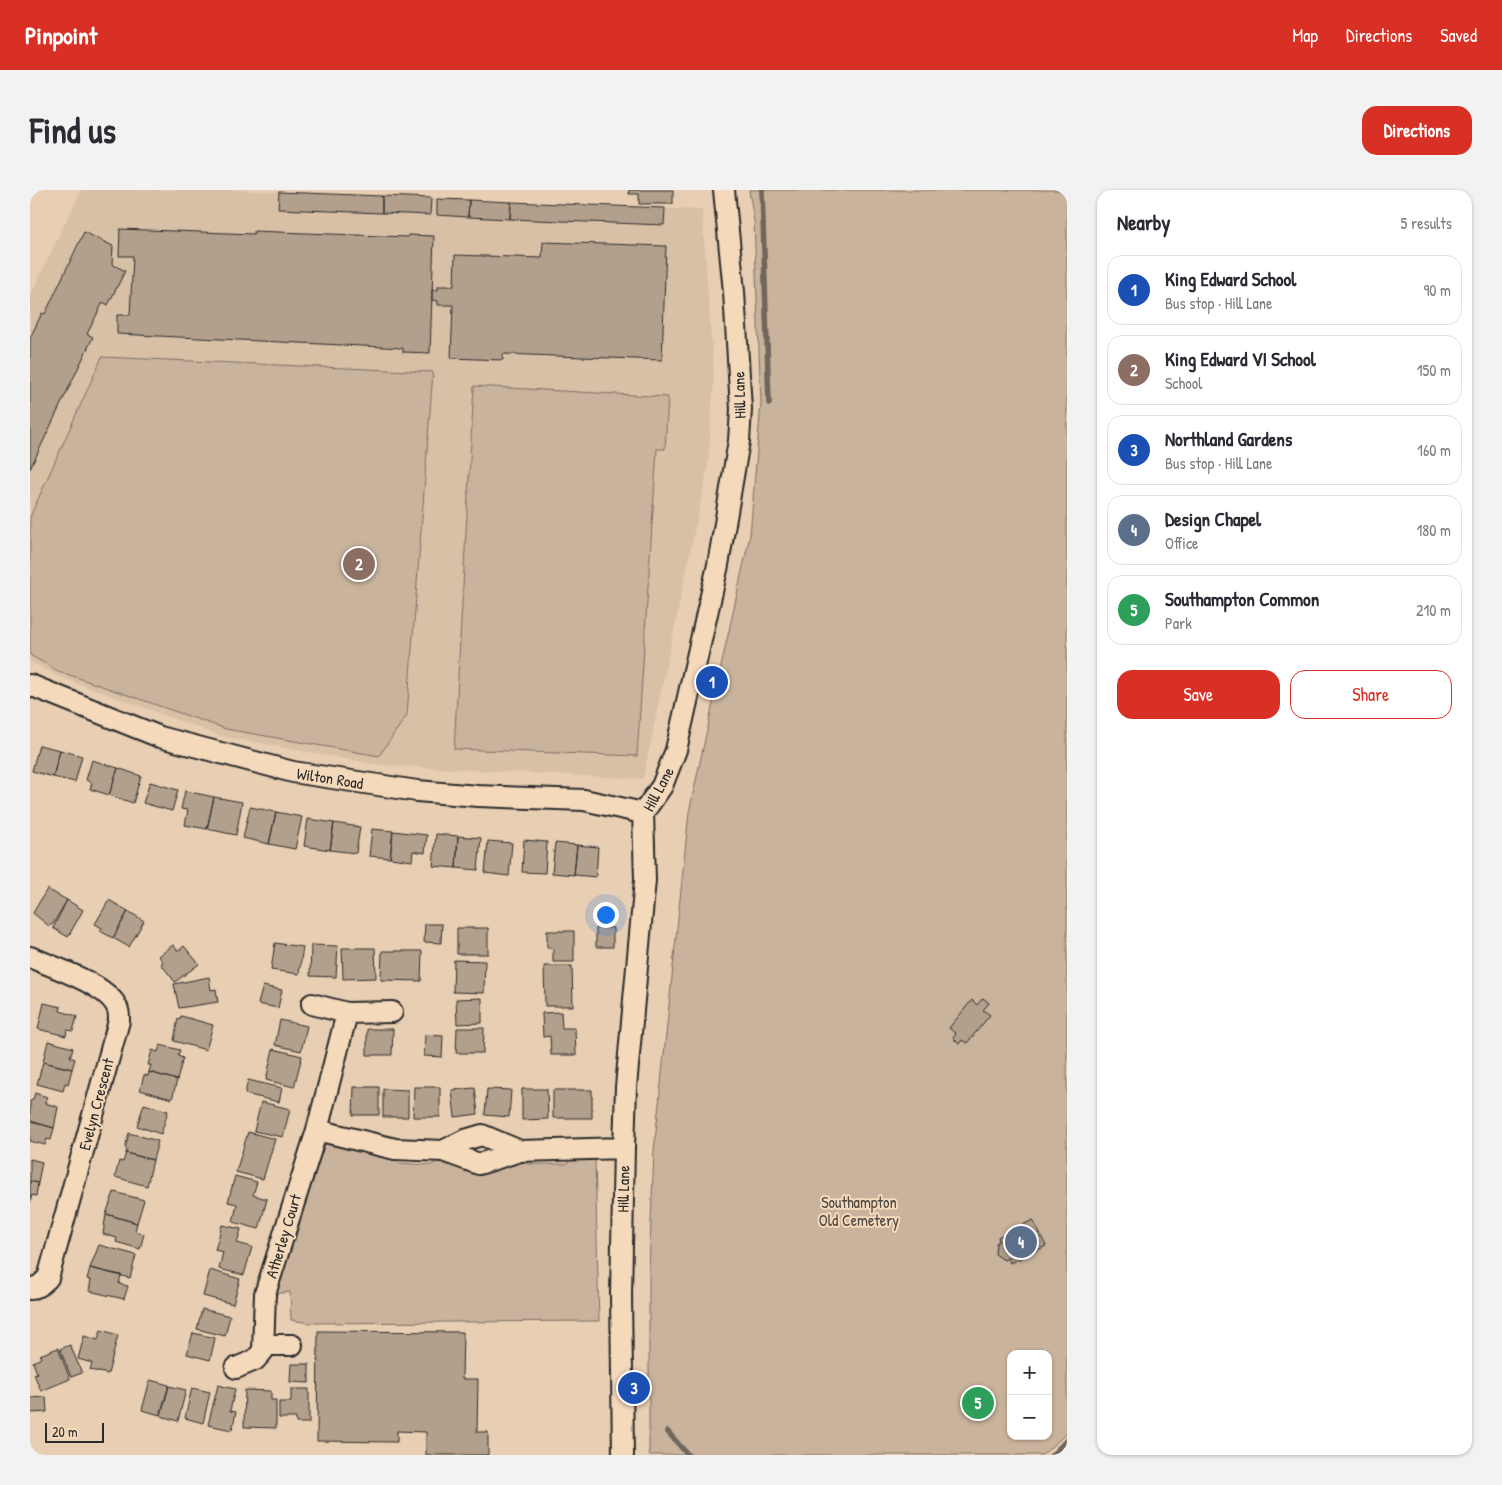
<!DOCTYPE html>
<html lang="en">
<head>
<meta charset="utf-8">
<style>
	body { margin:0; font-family:"Patrick Hand",sans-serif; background:#f2f2f3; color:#2b2b33 }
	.controls { position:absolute; right:15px; bottom:15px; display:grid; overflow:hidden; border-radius:10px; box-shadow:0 1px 4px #0004 }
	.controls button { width:45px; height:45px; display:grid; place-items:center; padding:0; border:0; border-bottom:1px solid #e1e1e2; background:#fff; color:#2b2b33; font:25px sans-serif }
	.scale { position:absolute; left:15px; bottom:12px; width:59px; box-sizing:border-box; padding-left:5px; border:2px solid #2b2b2b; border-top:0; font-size:14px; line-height:18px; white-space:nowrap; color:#2b2b2b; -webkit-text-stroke:4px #f4d9bb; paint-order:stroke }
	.you { position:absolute; left:575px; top:724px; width:18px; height:18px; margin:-12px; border:4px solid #fff; border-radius:50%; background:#1a73e8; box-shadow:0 0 0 8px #1a73e833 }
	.badge { display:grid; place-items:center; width:32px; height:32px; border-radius:50%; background:#d93025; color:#fff; font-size:16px; font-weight:700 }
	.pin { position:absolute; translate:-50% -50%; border:2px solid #fff; box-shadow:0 1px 5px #0006 }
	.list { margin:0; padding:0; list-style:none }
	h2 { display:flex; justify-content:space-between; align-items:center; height:65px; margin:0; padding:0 20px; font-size:21px }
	h2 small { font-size:16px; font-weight:400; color:#7c7c81 }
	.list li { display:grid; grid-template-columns:32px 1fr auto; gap:15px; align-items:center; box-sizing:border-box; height:70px; margin:0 10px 10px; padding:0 10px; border:1px solid #e1e1e2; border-radius:15px }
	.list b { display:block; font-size:19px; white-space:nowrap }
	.list p { margin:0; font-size:16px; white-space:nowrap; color:#7c7c81 }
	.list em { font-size:16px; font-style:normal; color:#7c7c81 }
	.actions { display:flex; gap:10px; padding:15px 20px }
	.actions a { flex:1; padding:11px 0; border:1px solid #d93025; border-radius:15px; text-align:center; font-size:18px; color:#d93025 }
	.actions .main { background:#d93025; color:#fff }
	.map { position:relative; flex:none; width:1037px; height:1265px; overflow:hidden; border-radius:15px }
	header { display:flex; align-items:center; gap:30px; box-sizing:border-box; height:70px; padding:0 25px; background:#d93025; color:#fff }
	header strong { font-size:24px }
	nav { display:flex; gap:28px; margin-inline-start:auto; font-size:18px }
	.intro { display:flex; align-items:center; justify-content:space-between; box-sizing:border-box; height:120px; padding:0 30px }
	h1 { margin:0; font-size:35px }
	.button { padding:12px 22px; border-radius:15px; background:#d93025; color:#fff; font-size:18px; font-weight:700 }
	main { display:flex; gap:30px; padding:0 30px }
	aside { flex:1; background:#fff; border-radius:15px; box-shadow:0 1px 4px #0004 }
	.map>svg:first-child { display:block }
	.built { fill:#d8c0a7 }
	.green { fill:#c9b39c; stroke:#7a6f64; fill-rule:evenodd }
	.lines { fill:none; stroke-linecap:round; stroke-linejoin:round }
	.stream { stroke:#6f665c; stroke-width:5.5 }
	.building { fill:#b3a08c; stroke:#2b2b2b }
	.minor-casing { stroke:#2b2b2b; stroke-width:24 }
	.minor { stroke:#f4d9bb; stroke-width:20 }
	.labels { text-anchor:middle; stroke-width:4; stroke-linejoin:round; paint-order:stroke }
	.street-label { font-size:16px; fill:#2b2b2b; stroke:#f4d9bb }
	.park-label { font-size:16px; fill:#4b4642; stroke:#f4d9bb }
</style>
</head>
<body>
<header>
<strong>Pinpoint</strong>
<nav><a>Map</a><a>Directions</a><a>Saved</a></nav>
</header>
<div class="intro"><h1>Find us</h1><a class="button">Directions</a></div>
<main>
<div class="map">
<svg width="1037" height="1265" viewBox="0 0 1037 1265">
	<rect width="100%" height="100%" fill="#e8ceb2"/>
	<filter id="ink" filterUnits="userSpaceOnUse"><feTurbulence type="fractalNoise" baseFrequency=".02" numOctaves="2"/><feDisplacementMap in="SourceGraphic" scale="10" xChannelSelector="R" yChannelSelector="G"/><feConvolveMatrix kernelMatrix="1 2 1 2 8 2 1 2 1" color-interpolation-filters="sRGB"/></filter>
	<g filter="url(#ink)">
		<path class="built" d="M51,0h150l471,20 12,167 -6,89 -65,313 -263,-14 -159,-29 -166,-61 -25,-14v-365z"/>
		<path class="green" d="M719,0h318v1243l-25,22h-393v-185l5,-119 35,-339 61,-277 11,-132 -7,-182zM981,1164h37v82h-37z
			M72,167l331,15 -26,343 -28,41 -153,-27 -168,-58 -28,-16v-138z
			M444,196l194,11 -3,52h-8l-20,307 -183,-7z
			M297,952l60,13 11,8 34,2 9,-8h76l11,7h39l4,-6h24l4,163 -290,2 -18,-3 -1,-28 -18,2 14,-48 9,-5 9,-34 -3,-11 19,-46z"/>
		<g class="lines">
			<path class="stream" d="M732,0l7,213
				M637,1241l21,24
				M1022,1265l15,-15"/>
		</g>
		<path class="building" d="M599,0h44v14h-34v-10h-10z
			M249,2l103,4v17l-104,-4z
			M352,6l49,2 -1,17 -48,-2z
			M407,9l32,1 -1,17 -31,-2z
			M439,10l42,2 -1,17 -42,-2z
			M481,12l154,6 -1,17 -154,-6z
			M90,39l134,5v-3l154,6v-2l26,1 -4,117 -27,-1v-4l-286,-14v-19h13l3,-59h-14z
			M54,42l29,14 -1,18 13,7 -17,34 -5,-3 -16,32 6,3 -63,132v-131l12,-25 3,1z
			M513,52l123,4 -4,114 -159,-6v6l-52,-2 2,-53h-15v-4l-6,-1v-10h6v-4h16l1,-31 87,3z
			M9,555l21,5 -7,27 -21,-6z
			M30,560l22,6 -7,26 -22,-5z
			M62,570l26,8 -9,27 -19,-6 2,-6 -6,-3z
			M88,578l23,8 -8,27 -24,-8z
			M120,592l28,8 -6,21 -29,-8z
			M155,601l29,6 -7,32 -22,-4 3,-15 -7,-1z
			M184,607l28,5 -6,33 -29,-6z
			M220,617l26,5 -7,32 -26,-6z
			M246,622l26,5 -7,32 -26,-5z
			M278,629l26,4 -4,27 -26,-4z
			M304,633l26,4 -4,26 -26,-3z
			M342,639l21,2 -3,27 -21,-2z
			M363,641l34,4 -2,18 -12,-2 -1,10 -22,-3z
			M406,644l22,2 -2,32 -23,-2z
			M428,646l23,2 -3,32 -22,-2z
			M494,650l23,2 -2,31 -23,-1z
			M458,651l24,2 -3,33 -24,-3z
			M525,653l22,2 -3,30 -22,-2z
			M547,655l21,2 -2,30 -22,-2z
			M17,699l20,11 -14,24 -4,2 -16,-13z
			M37,710l16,10 -15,27 -15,-9z
			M79,710l19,11 -15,27 -13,-7 2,-3 -7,-4z
			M98,721l16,10 -15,26 -16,-9z
			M395,734h17l-1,19 -17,-1z
			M427,738h31v26h-31z
			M566,738h17v19h-17z
			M517,741h27v31h-21v-14h-6z
			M245,753l28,4 -4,27 -28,-4z
			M143,755l5,6 6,-5 15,18 -24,18 -14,-18 2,-2 -4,-6z
			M281,755l27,1 -2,31 -26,-1z
			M312,758h33l1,30 -33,1z
			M352,761h40l-1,30 -40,-1z
			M424,770l31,1 -1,32 -31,-1z
			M514,776h28l1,40h-28z
			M179,787l2,13 5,-1 2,13 -39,6 -5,-24z
			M233,796l19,4 -4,18 -20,-4z
			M452,808v25l-25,1 -1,-25z
			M953,808l6,5 -6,7 7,5 -23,28 -5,-3 -3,4 -6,-6 3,-4 -7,-6 23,-28 5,5z
			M14,813l17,4 -1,4 17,5 -4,15 -6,-1 -1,6 -28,-7z
			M531,822l1,16h13l1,27h-25l-1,-19 -7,1 -1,-24z
			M151,826l32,9 -7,25 -32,-9 4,-23 2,1z
			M250,830l27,6 -6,25 -26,-6z
			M427,838h27l-1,25h-27z
			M337,839h26l-1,26h-25z
			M395,845l18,1 -1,21 -18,-1z
			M18,851l25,7 -3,9 5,2 -3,10 -29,-7z
			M130,855l20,5 -2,6 5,2 -6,22 -28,-8 2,-7h-3l4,-15 6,2z
			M243,859l29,7 -8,31 -28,-7z
			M13,872l29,7 -4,15 -3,-1 -2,8 -26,-7z
			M119,882l28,8 -5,19 -32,-9 4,-15 4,1z
			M218,890l34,8 -3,14 -34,-8z
			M324,897h25v28h-26z
			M384,897h26v30h-27z
			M445,898l3,26 -23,3 -3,-27z
			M353,899l25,1v27h-25z
			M457,899l24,1 -2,27 -24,-2z
			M492,899h25l1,30 -26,1z
			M523,900h39v28h-39z
			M5,903l12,4 -2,6 13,4 -4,21 -24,-7v-20l3,-1z
			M231,912l29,7 -7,28 -29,-6z
			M114,914l24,7 -7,23 -24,-8z
			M0,931l24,7 -3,12 -4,-1 -2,6 -15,-4z
			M218,942l27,7 -12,40 -27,-7z
			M99,943l29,8 -5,19 -27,-7 1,-4 -2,-1z
			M96,963l27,7 -6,26 -32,-9 4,-16 4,1z
			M0,969l12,3 -4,21 -8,-2z
			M205,986l22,6 -4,13 14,4 -8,30 -26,-7 4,-18 -9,-2z
			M0,991l8,2 -2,13 -4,-1 -2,8z
			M84,1002l30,8 -7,23 -31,-9z
			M76,1024l31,9 -2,8 9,3 -4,15 -24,-7 1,-4 -14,-4z
			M1003,1030l13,26 -36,17 -2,-5 -4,2 -9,-6 1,-11 3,-2 -1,-4z
			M192,1035l19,4 -4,14 15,4 -8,28 -25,-6 4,-17 -8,-2z
			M69,1055l37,10 -6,23 -40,-10z
			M60,1078l31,7 -2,9 9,2 -4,13 -35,-8 2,-11 -4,-1z
			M180,1080l30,9 -7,25 -30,-8z
			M172,1119l28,7 -5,20 -28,-7z
			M71,1140l17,5 -10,39 -18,-4 2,-7 -14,-4 6,-23 14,4z
			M288,1141l145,1 -1,47h16l-1,53h11v23h-62v-23l-29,-1v11l-80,-1z
			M163,1143l22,5 -5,22 -23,-6z
			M40,1155l12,28 -11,4 -11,-28z
			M28,1158l12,31 -29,12 -7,-17 3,-1 -4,-11 8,-4 -1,-3z
			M261,1174h18v19l-19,-1z
			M120,1190l19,5 -9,30 -18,-5z
			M188,1195l17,4 -5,22 6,1 -4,18 -24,-5z
			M139,1196l17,4 -8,31 -17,-5z
			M162,1198l18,4 -7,31 -18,-5z
			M261,1199h18v34h-13v-5h-17v-16h12z
			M215,1200l26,1v9h5v28l-32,-1z
			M16,1207l1,15 -17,1v-15z"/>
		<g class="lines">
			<defs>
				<path id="minor" d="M0,495l130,52 133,35 124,19 61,5 106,4 59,13
					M0,767c22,10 81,28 88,53 1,3 1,8 1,11l-71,257 -9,8 -9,3
					M282,814l35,9 45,-1
					M287,940l78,19 48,2 36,13 41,-13 104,-3
					M413,961l22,-11 17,-5 38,16
					M235,1155h27
					M206,1178l19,-8 8,-9 2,-57 52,-164 30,-117
					M593,1265l-2,-161 3,-146 2,-61 19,-207 -2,-67 19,-27 14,-36 42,-185 21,-124 2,-32 -7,-117 -10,-102"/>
			</defs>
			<use href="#minor" class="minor-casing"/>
			<use href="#minor" class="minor"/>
		</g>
	</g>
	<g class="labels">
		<g class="street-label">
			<text transform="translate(709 205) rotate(-92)" y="6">Hill Lane</text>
			<text transform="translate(300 588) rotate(9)" y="6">Wilton Road</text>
			<text transform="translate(628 599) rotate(-62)" y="6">Hill Lane</text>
			<text transform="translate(66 914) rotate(-75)" y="6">Evelyn Crescent</text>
			<text transform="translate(593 999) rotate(-89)" y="6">Hill Lane</text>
			<text transform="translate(253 1046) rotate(-73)" y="6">Atherley Court</text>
		</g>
		<g class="park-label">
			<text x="829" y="1018">Southampton<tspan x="829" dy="18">Old Cemetery</tspan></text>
		</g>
	</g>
</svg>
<div class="controls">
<button>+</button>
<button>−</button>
</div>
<div class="scale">20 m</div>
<div class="you"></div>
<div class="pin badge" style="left:682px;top:492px;background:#1a4fb4">1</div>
<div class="pin badge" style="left:329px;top:374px;background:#8d6e63">2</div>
<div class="pin badge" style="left:604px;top:1198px;background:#1a4fb4">3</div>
<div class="pin badge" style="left:991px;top:1052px;background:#5c6f8a">4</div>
<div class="pin badge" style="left:948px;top:1213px;background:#2e9e5b">5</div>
</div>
<aside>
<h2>Nearby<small>5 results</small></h2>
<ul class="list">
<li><span class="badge" style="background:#1a4fb4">1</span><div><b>King Edward School</b><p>Bus stop · Hill Lane</p></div><em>90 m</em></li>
<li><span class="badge" style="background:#8d6e63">2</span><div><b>King Edward VI School</b><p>School</p></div><em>150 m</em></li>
<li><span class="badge" style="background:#1a4fb4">3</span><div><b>Northland Gardens</b><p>Bus stop · Hill Lane</p></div><em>160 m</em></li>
<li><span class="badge" style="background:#5c6f8a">4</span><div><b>Design Chapel</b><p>Office</p></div><em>180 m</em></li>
<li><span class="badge" style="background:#2e9e5b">5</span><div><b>Southampton Common</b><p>Park</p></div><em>210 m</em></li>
</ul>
<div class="actions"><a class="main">Save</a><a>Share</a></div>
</aside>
</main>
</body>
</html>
